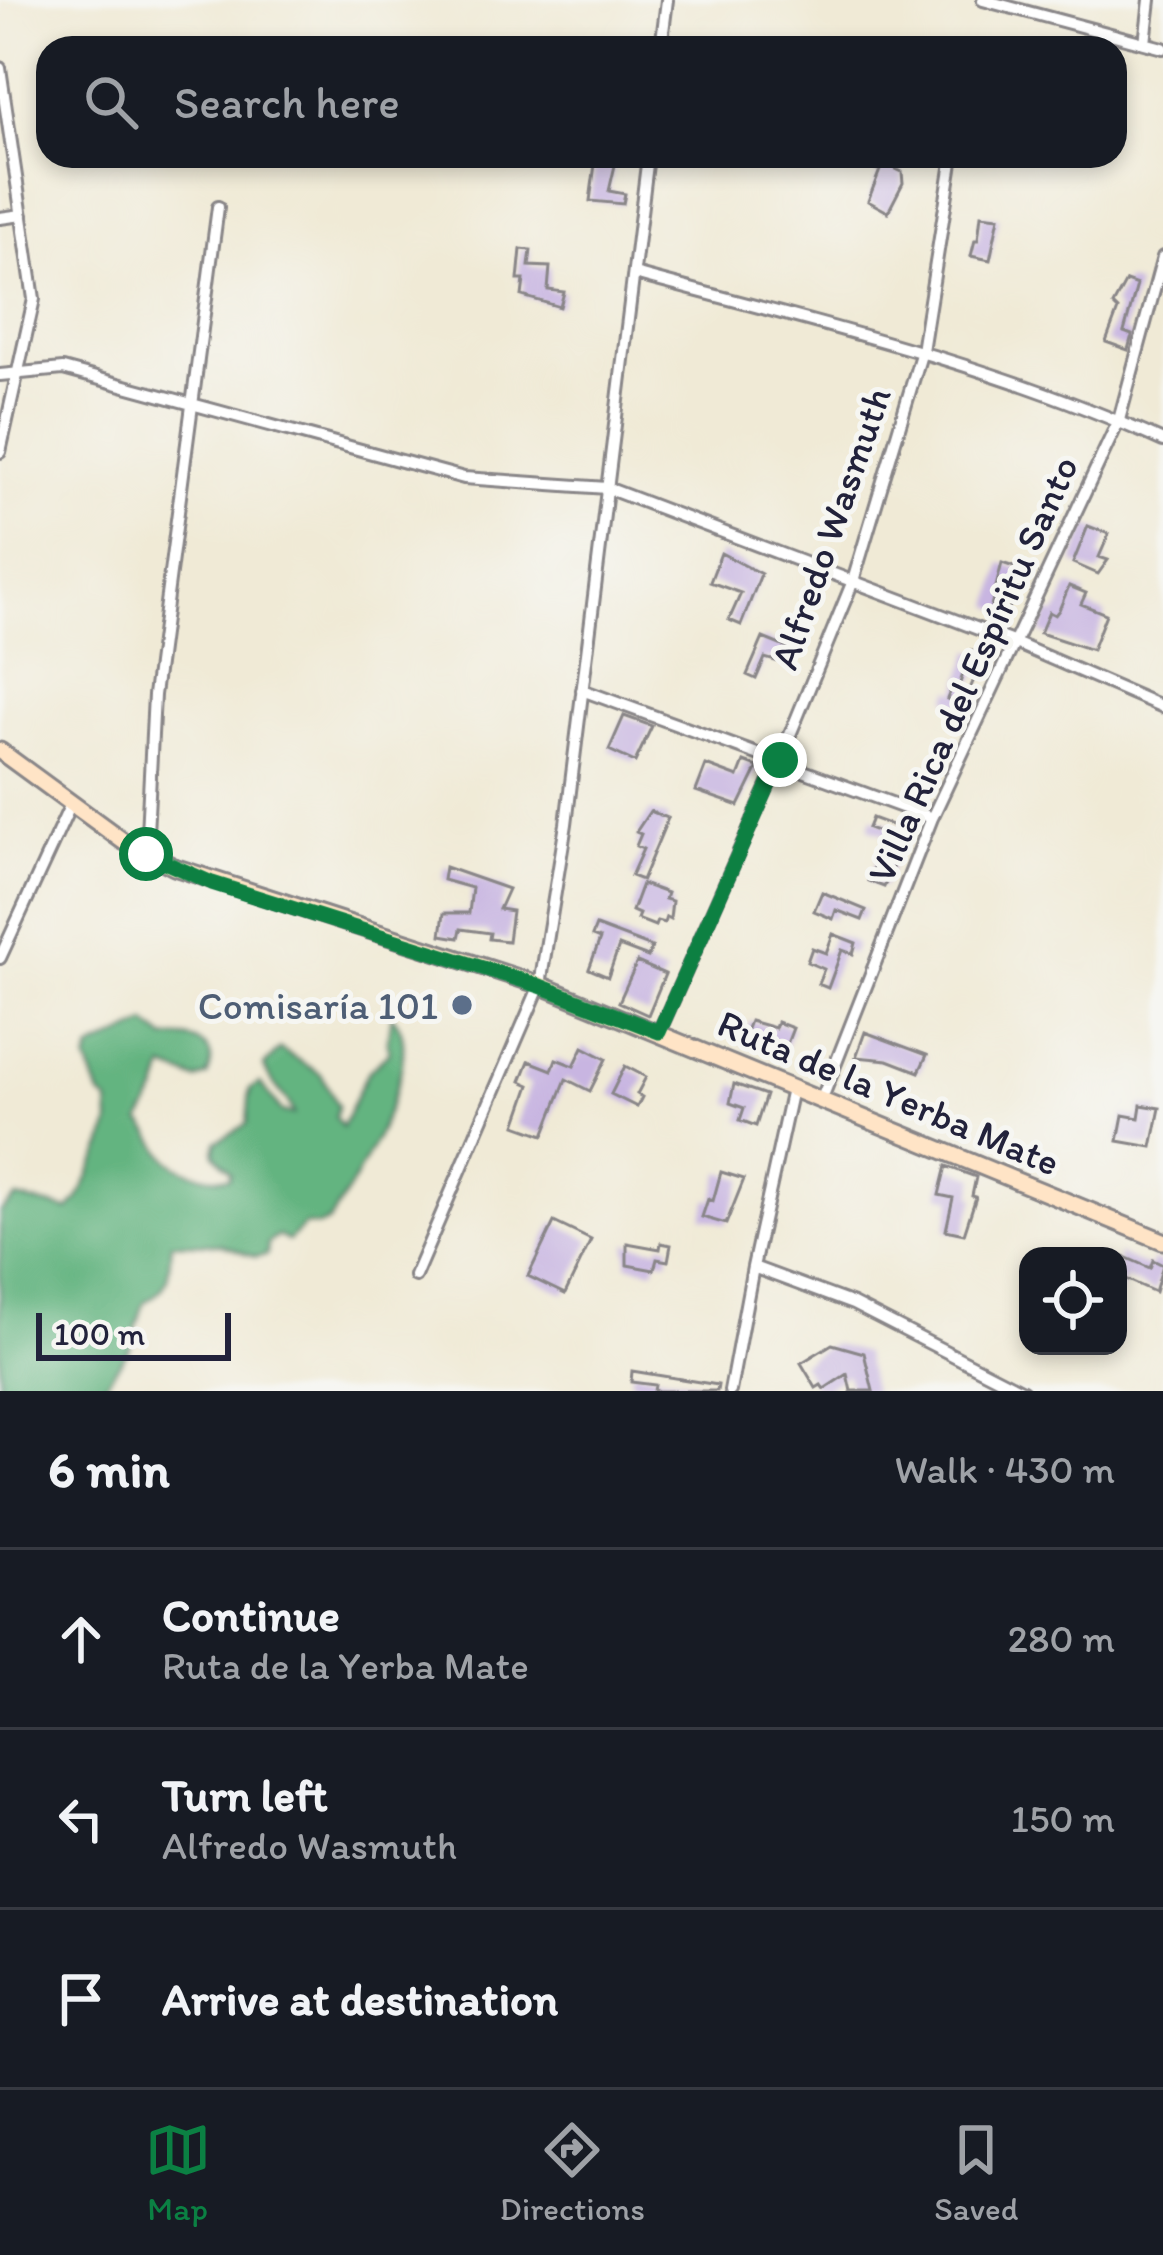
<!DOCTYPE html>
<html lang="en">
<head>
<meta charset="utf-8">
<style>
	body { margin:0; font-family:Itim,sans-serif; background:#242831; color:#f1f3f6 }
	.controls { position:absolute; right:36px; bottom:36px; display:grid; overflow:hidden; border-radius:24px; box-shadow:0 6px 18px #0003 }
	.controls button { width:108px; height:108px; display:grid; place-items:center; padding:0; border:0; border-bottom:3px solid #363941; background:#171b24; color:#f1f3f6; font:60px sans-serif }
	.scale { position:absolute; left:36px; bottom:30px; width:195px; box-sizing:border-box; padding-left:12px; border:6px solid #22223b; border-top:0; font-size:33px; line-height:42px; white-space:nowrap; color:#22223b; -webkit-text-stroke:9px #f6f6f2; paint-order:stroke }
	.stop { position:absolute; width:36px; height:36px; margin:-27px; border:9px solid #0b8043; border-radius:50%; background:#fff }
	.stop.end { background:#0b8043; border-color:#fff; box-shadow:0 3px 12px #0008 }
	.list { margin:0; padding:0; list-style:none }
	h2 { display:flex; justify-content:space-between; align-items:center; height:156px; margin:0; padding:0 48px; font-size:51px }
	h2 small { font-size:39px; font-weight:400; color:#9ea1a6 }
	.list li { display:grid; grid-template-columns:78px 1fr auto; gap:36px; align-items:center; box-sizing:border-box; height:180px; padding:0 48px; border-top:3px solid #363941 }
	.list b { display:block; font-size:45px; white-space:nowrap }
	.list p { margin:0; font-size:39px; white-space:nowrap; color:#9ea1a6 }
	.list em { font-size:39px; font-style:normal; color:#9ea1a6 }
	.icon { flex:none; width:66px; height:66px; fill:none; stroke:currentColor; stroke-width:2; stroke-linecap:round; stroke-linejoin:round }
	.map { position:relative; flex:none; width:1163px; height:1391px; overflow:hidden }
	.search { position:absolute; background:#171b24; box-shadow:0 6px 18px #0003; left:36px; right:36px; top:36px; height:132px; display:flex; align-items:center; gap:30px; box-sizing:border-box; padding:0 42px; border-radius:36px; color:#9ea1a6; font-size:45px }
	.sheet { height:696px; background:#171b24 }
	nav { display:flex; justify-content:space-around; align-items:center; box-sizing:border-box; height:168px; border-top:3px solid #363941; background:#171b24; font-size:33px; color:#9ea1a6 }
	nav a { display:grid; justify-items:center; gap:6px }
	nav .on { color:#0b8043 }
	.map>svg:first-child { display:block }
	.forest { fill:#63b480; stroke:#426b5e; stroke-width:3 }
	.building { fill:#c8b5e1 }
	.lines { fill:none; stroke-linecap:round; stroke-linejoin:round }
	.street-casing { stroke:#898688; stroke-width:16 }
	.secondary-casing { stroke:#898688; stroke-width:21 }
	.street { stroke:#fff; stroke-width:10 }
	.secondary { stroke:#ffe4c6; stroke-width:15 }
	.route { stroke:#0b8043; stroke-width:15 }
	.service-dot { fill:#5c6f8a; stroke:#f6f6f2; stroke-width:4.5 }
	.labels { text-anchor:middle; stroke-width:10; stroke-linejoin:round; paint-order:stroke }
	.street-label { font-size:39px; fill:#22223b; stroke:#f6f6f2 }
	.service-label { font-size:39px; fill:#4e5e75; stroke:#f6f6f2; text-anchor:end }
</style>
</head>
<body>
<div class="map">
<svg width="1163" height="1391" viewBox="0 0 1163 1391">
	<rect width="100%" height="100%" fill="#f6f6f2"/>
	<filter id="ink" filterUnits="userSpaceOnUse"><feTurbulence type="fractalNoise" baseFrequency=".00833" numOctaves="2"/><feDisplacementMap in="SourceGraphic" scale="24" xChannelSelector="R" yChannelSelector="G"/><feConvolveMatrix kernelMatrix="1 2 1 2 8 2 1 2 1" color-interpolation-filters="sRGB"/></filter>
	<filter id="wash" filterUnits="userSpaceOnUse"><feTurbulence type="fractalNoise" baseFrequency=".004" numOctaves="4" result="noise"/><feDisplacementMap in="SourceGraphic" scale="48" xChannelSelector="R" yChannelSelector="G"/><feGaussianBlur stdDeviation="2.7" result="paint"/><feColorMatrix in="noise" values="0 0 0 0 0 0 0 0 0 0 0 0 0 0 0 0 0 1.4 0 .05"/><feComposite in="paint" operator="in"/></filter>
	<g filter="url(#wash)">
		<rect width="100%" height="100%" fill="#f0ead6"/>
		<path class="forest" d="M392,1016c40,37 -38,168 -63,205l-11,5 -13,-1 -17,16 -10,-5 -10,7 -1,12 -12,2 -34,-13 -50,-1c-3,29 2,44 -27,59l-14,46 -30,43h-100v-179l17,-14 52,12 9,-11 26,-54 6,-22 -1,-20 -9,-8 -13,-33 4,-12 56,-26 19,15c26,-5 56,6 41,37l-10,4 -32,-12 -7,23 -17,31c12,10 15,21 24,33 11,16 45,24 64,23l2,-6 -16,-18 1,-12 31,-18 3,-35 10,-6 22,29 12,2c-6,-19 -25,-30 -30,-48l16,-17 41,25 17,32 -3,11 7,10 25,-54 22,-21 -2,-11z"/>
		<g id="blocks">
			<path class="building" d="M864,156h38l-6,13 6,3 1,11 -15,29 -20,-11 12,-31 -18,-4z
				M596,157l20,4 -7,30 16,3 -2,10 -33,-3z
				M981,215l18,2 -9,43 -19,-4 4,-16h3z
				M521,249l10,1 -2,16 21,1 -2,23 16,2 -4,15 -38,-11 2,-16h-6z
				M1126,281l11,4 -13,47 8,3 -4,15 -22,-8 12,-32 -5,-5z
				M1088,526l21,8 -10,23 9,3 -10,14 -25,-11z
				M721,553l40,21 -20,51 -12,-5 12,-27 -31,-11z
				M1002,563l27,9 -6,17 -6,-2 -9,25 -17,-6z
				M1069,586l17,7 -5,11 25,10 -14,36 -52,-17 9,-21 6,3 4,-5z
				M763,638l32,13 -6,14 -24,-7 -9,21 -9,-4z
				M971,650l13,5 -21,51 -16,-7 4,-10 6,3z
				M624,716l28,10 -17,36 -26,-12z
				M744,762l14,5 -19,39 -43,-15 10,-26 32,12z
				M650,811l18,7 -26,62 -11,-4 12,-27 -7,-3 5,-12 -5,-2z
				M872,818l36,13 -24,56 -16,-6 19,-46 -19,-7z
				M445,867l63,22 -9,20 13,2 -4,30 -19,-2 1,-6 -29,-4 -2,9 -18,-3 3,-22h25l3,-25 -29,-8z
				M642,884l25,9 -2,6 7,2 -2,18 -4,-2 -2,6 -7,-2 -2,5 -18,-7 2,-5 -7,-3z
				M822,892l44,18 -4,10 -26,-10 -3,9 -19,-8z
				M596,926l56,21 -4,10 -29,-11 -11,31 -19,-8 11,-30 -8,-3z
				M833,934l23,9 -3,11 -11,-4 -14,38 -10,-4 6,-15 -17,-7 5,-14 14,5z
				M637,962l28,12 -17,41 -29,-13z
				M750,1021l25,7 2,-6 16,6 -10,26 -26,-10 -1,4 -15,-4z
				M865,1032l62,23 -8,17 -31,-12 -32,-3z
				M583,1047l23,12 -16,32 -24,-12 -22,56 -28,-10 14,-40 -9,-4 8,-20 23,9 4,-11 18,7z
				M625,1066l21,11 -9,17 5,3 -5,10 -26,-13z
				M734,1084l32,11 -10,31 -16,-6 4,-12 -14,-5z
				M1141,1105l19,3 -8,39 -34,-6 5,-26 16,3z
				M946,1166l30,11 -4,19 4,1 -12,37 -18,-4 7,-32 -14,-3z
				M721,1172l23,7 -18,45 -24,-7 6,-18 5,2z
				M554,1222l37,18 -26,54 -37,-18z
				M627,1243l33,6 1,-6 10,2 -3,16 -11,-2 -3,11 -27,-5z
				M1118,1254l32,14 3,-8 10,5 -8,27 -29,-13 -8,18z
				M832,1344l32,9 9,38h-22l-4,-17 -23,15 -3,-4 -5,3 -15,-25z
				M632,1371l86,14 -1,6h-63l1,-6 -24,-3z"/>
		</g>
	</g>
	<g filter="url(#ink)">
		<use href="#blocks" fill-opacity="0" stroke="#898688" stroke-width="3"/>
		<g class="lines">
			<defs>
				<path id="street" d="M983,0l180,48
					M1145,43l5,-43
					M661,48l6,-48
					M0,68l34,231 -34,153
					M0,218l22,-3
					M634,274c179,48 360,90 529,167
					M0,375l63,-6 401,109 143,10 408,155 148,64
					M582,690l350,128
					M146,854l8,-159 64,-488
					M0,958l71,-154
					M659,1032l121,-273 73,-178 69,-230 30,-189
					M821,1101l111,-283 187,-398 44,-163
					M753,1267l100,37 170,87
					M415,1276l125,-291 26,-161 82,-668
					M730,1391l23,-124 39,-178"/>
				<path id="secondary" d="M0,751l123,90 51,26 366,118 623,256"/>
			</defs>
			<use href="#street" class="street-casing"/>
			<use href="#secondary" class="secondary-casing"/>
			<use href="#street" class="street"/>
			<use href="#secondary" class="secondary"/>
		</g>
	</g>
	<g class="lines" filter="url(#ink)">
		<path class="route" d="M146,854l66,29 328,103 119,46 121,-272"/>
	</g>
	<circle class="service-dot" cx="462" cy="1005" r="12"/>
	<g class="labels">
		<g class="street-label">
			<text transform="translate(830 528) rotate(-71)" y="14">Alfredo Wasmuth</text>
			<text transform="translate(972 669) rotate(-66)" y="14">Villa Rica del Espíritu Santo</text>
			<text transform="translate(889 1092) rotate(23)" y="14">Ruta de la Yerba Mate</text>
		</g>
		<g class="service-label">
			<text x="438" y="1019">Comisaría 101</text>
		</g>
	</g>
</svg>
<div class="controls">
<button><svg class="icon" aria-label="locate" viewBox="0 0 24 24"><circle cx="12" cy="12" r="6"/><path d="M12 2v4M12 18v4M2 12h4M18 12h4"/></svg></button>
</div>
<div class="scale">100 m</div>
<div class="stop" style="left:146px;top:854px"></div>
<div class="stop end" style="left:780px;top:760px"></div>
<div class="search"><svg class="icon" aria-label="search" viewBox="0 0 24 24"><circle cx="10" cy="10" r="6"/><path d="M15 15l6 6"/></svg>Search here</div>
</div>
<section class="sheet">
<h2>6 min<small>Walk · 430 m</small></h2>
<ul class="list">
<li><svg class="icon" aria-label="ahead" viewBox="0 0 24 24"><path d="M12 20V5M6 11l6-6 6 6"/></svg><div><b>Continue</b><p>Ruta de la Yerba Mate</p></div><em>280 m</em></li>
<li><svg class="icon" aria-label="left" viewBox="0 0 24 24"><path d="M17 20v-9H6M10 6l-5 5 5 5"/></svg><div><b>Turn left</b><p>Alfredo Wasmuth</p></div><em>150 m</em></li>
<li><svg class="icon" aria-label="arrive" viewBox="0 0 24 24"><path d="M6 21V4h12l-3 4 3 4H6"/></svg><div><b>Arrive at destination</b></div></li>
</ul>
</section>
<nav>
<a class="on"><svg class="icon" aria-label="map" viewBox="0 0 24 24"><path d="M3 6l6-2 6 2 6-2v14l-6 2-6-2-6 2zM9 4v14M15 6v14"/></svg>Map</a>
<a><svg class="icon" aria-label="directions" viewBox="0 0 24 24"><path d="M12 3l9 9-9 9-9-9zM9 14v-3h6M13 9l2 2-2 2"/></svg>Directions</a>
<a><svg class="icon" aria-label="saved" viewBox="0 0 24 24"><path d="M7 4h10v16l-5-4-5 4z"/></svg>Saved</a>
</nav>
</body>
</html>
